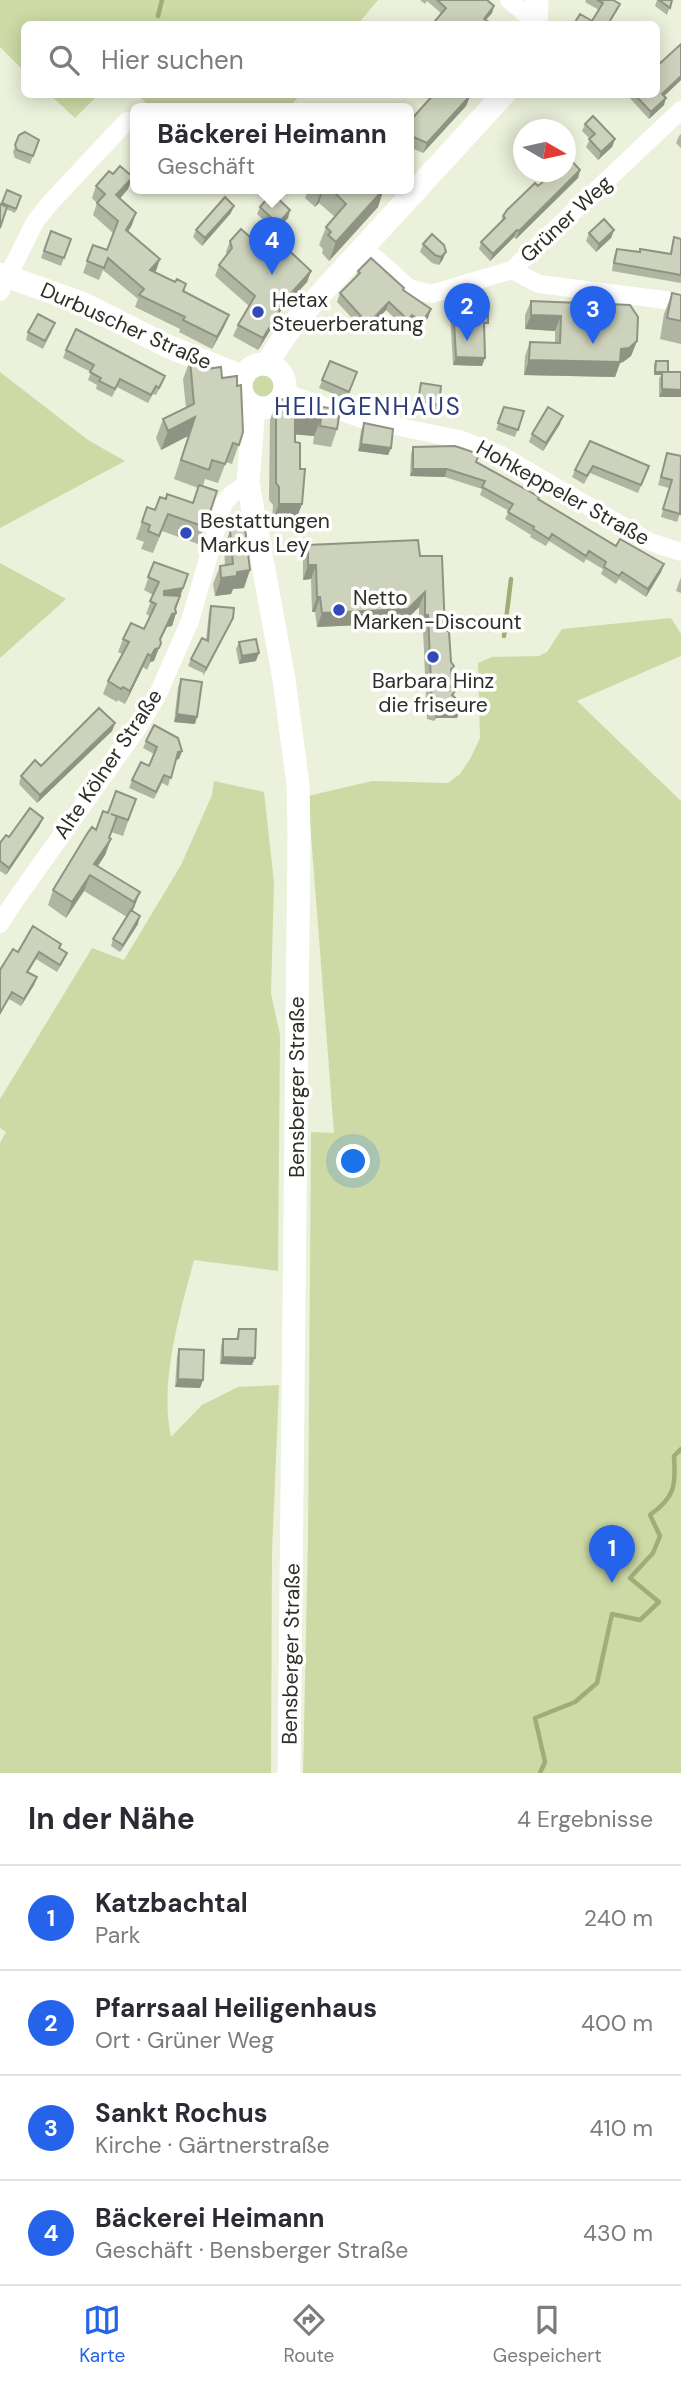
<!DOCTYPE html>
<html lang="de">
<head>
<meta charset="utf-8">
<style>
	body { margin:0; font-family:"DM Sans",sans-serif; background:#f7f7f7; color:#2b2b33 }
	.compass { position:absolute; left:513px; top:119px; width:63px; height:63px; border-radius:50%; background:#fff; box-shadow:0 4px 18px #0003; rotate:99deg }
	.you { position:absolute; left:354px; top:1162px; width:24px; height:24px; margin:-18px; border:5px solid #fff; border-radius:50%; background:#1a73e8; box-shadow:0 0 0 10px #1a73e833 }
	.badge { display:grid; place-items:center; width:46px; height:46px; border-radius:50%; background:#2563eb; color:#fff; font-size:23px; font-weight:700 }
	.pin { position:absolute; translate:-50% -58px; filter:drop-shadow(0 2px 4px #0008) }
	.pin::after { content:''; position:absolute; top:37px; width:24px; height:21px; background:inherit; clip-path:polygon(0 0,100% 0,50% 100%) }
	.popup { position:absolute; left:130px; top:103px; width:284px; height:91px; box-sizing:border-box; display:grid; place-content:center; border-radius:10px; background:#fff; filter:drop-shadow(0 2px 5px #0005); font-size:23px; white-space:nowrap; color:#7c7c81 }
	.popup b { font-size:26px; color:#2b2b33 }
	.popup::after { content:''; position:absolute; left:50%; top:100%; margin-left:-14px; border:14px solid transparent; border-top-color:#fff }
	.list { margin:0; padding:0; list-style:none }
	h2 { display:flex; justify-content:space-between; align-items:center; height:91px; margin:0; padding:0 28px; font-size:30px }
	h2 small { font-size:23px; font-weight:400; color:#7c7c81 }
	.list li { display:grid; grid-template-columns:46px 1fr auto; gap:21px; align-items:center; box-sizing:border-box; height:105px; padding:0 28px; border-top:2px solid #e1e1e2 }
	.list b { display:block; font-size:26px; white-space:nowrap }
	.list p { margin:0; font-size:23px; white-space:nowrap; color:#7c7c81 }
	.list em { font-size:23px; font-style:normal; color:#7c7c81 }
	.icon { flex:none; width:38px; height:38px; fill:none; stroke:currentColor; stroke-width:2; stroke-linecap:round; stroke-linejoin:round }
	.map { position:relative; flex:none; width:681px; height:1773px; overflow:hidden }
	.search { position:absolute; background:#fff; box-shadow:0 4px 18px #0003; left:21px; right:21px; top:21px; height:77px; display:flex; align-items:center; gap:18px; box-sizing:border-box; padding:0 24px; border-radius:10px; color:#7c7c81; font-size:26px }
	.sheet { height:511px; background:#fff }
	nav { display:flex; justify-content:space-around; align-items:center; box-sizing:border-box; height:98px; border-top:2px solid #e1e1e2; background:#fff; font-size:19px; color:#7c7c81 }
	nav a { display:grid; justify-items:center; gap:4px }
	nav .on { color:#2563eb }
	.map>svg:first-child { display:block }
	.green { fill:#cddaa6 }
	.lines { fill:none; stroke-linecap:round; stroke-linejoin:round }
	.stream { stroke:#a0ad76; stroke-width:4.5 }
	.minor { stroke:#fff; stroke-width:18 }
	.major { stroke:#fff; stroke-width:23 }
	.wall { fill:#afb5a1 }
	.shaded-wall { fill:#8f9383 }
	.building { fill:#ccd2bb; stroke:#8f9383; stroke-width:2 }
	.poi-dot { fill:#3249ba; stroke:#fff; stroke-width:2.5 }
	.labels { text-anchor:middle; stroke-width:7; stroke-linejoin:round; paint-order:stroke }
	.street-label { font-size:21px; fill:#2d3027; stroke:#fff }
	.poi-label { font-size:21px; fill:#2d3027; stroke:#fff; text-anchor:start }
	.quarter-label { font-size:24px; letter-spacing:2px; fill:#2d3e77; stroke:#fff }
</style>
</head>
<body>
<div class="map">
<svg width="681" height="1773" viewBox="0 0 681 1773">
	<rect width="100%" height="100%" fill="#ebf1da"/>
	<path class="green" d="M0,0h378l-20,24h-334v47l-24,-24z
		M50,95h48l-23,23z
		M138,95h162l-12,14h-136z
		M248 385a14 14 0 1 1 28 0a14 14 0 1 1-28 0Z
		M0,372l88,68 37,21 -125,67z
		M0,563l66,36 -66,59z
		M671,618l10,16v22l-104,45 104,100v972h-378l5,-232 3,-409 23,1 -26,-337 64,-15 76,2 12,-9 10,-15 10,-21 -2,-75 14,-6 47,-1 8,-4 15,-23z
		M214,781l50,11 10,91 -3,111 9,41 -2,236 -84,-11c-14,53 -35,122 -23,177l31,-32 36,-18 41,-2 -7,167 -1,221h-271v-630l6,-11 -6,-4v-29l92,-151 32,12 57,-95 31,-70z"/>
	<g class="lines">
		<path class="stream" d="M158,16l4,-16
			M504,636l7,-57
			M540,1773l5,-11 -10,-44 40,-16 22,-19 15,-69 28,6 19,-18 -29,-24 23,-25 7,-17 -10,-21c25,-18 26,-29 24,-59l7,-7"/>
		<path class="minor" d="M509,0l27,23
			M363,247l46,41 22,6 81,-24 169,-160
			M512,270l27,14 142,18
			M0,292l35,-70 15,-19 77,-82
			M283,392l82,28 94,19 42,16 149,87 31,10
			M0,924l14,-22 123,-173 21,-35 32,-73 34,-118 8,-9 16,-11"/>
		<path class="major" d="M536,24l1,-24
			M0,274l82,29 83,42 78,32
			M267,363l26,-39 211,-230
			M241 386a22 22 0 1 1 44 0a22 22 0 1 1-44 0Z
			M254,406l-6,77 36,196 14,106 1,52 -10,936"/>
	</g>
	<path class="wall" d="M420,0h67l5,13 -6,7 6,4h-58l1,-3 7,-7 -15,-13 -2,3z
		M586,0h27l4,12 -18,-2 -14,-8z
		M657,0h15l-5,15 -12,-9z
		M681,44v36l-17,16v9l-15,14 -23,-25h30z
		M431,94h38l1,2 -4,10 -43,47 -14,-6v-25l21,-23z
		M585,124l30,15 -3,8 -14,13 -12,-13 4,-8 -8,-8z
		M681,134v14l-5,-5 3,-7z
		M19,135l20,5 -9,24 -15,-6 -2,-6z
		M580,170l-2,8 -62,61 -2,-2 -24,24 -11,-12 2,-7 19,-19 3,-7 35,-30z
		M96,186l32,3 -8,10 12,26 -4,7 28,39 -2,1 21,10 11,2 -2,8 45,23 -5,12 -12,22 -33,-17 1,-3 -45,-22 3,-8 -35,-29 -4,10 -16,-7 10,-28 14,5 6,-17 -20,-18 4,-12 -5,-5z
		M309,189h47l22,18 -49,54 -7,-8 1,-4 -4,-4 7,-18 9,-10 -16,-14 -4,4 -10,-9z
		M7,190l14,6 -6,17 -9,-4 -5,-4z
		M260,207l30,3 -2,8 -13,13 -18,-17z
		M231,213l-29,33 -9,-9 3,-7z
		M614,230l-3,8 -15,14 -10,-11 3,-8z
		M51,231l20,8 -10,27 -20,-8z
		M432,234l11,25 -4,6 -7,-2 -12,-11 3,-8z
		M674,237l7,2v44l-69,-12 2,-15 3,-7 23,3 30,1z
		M230,241l39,13 42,17 -4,11 -29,32 -2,7 -18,29 -25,-14 5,-11 11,-19 -34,-30 4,-11 8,-10 -1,-3z
		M358,271l46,17v3l24,27 -9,12 -10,-7 -4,5 -19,-18 -21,22 -28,-30 3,-9 16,-16z
		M672,293l9,2v49l-21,-5 4,-25z
		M531,301l106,40 -6,15 -8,6 -3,1 -5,14 -91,-2 1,-19 5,-14 25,1v-12l-30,-2v-14z
		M453,304l32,26h-1l-2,36 -29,-1 -3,-53z
		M52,331l-9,18 -17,-9 2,-8z
		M66,350l96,33 -6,12 -3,-1 -5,9 -31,-16 -5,10 -16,-8 1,-4 -9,-5 3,-8 -28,-14z
		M190,360l32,18 21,54 -11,32 -6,-2 -8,21 -13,-4 -2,7 14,5 -19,53 -36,-13 -9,22 -12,-4 3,-7 -8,-3 11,-32 8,3 11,-11 27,4 5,-15 -24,-9 14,-43 -27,14 -5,-12 7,-19 23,-11 -3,-29z
		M330,361l27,11 -11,27 -27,-11z
		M656,361l12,11 -9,25v-18l2,-4h-7v-11z
		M421,383l18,22 -3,8 -20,-5 3,-17z
		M280,399l57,30 -6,18 -18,-3 1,-8 -19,-2v8l7,62 -7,18h-23l1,-17 -4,-5 1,-80 6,-18z
		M504,407l20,4 -9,26 -19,-7z
		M364,423l27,25 -3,7 -30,-4 3,-20z
		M560,424l-17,27 -14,-9 3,-8z
		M590,441l59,25 -11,27 -48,-20 -6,11 -12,-7 3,-7z
		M413,447l63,15 140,84 48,18 -3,8 -15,25 -27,-18 -3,5 -15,-10 2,-5 -17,-10 -2,4 -35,-22 -3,5 -16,-9 1,-2 -26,-16 4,-8 -29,-16 2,-6 -37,-12 -35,-1 1,-22z
		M667,453l14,58 -4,11 -16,-5 8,-29 -11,-3z
		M234,520l10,68 -11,1 -2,5 -16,2 -2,-12 7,-18 5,-1 -1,-18z
		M308,545l112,11 25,75 7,48 3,3 -3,6 1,8 9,8 -5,14h-21l-2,3 -7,-2 -4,-90 -4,1v-23l-16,16 -86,4 -2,-15h-3l-1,-33 -8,1v-21z
		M154,562l34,12 -13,36 1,3 -4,13 -5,1 -7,14 -6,20 -4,1 -3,8 -4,-3 -18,37 -7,-4 -1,2 -14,-8 5,-13 14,-27 -4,-2 5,-13 21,-10 6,-13 -4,-2 7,-19 -9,-5z
		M681,577v16l-5,-2z
		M211,606l22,12 -3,7 -27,51v-3l-15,-7 3,-7 15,-19 3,-28z
		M239,642l17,19 -17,3 -3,-15z
		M181,679l14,45 -21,-2 4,-35z
		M115,723l-3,8 -75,72 -18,-19 2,-8z
		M146,741l36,10 -3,8h-3l-8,27 -6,-3 -8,16 -25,-11 3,-8 17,-14 5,-12 -11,-6z
		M136,799l-13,37 -12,-4 -2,6 2,1 -6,16 -7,11 42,26 -8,19 6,13 -18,28 -9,-6 2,-7 14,-22 -43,-26 -18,27 -18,-13 5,-15 55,-77z
		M40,825l-34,50 -6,-4v-28l9,-6z
		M59,948l5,12 -7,12 -21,-13 -8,13 9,5 -3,8 -13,21 -12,-7 9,-47z
		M239,1329l13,36 -32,-1 1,-18 2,-7h13z
		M179,1349l24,31 -3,8 -25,-1 2,-30z"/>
	<path class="shaded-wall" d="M494,6l-2,7 -10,11 2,-5z
		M681,76v4l-21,20 2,-6z
		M470,96l-4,10 -43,47 4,-10z
		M666,98l-2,7 -15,14 2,-7z
		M615,139l-3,8 -14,13 3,-8z
		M580,170l-2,8 -62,61 3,-8z
		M133,177l-5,12 -16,18 4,-12z
		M322,189h2l-5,14 -4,4z
		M384,189l-6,18 -49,54 7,-19z
		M234,206l-3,7 -29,33 3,-8z
		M290,210l-2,8 -13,13 3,-7z
		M136,213l-4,12 -11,17 5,-12z
		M517,230l-3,7 -24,24 3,-7z
		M614,230l-3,8 -15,14 3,-8z
		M446,252l-3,7 -4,6 2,-8z
		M160,259l-4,12 -10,11 4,-12z
		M311,271l-4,11 -29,32 -2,7 -18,29 5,-12 14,-29z
		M389,302l-3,8 -21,22 3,-8z
		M431,309l-3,9 -9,12 3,-8z
		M229,315l-5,12 -12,22 5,-12z
		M412,315l-3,8 -4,5 3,-8z
		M531,315l30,1 -6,15 -30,-2z
		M637,341l-6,15 -8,6 -3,1 -5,14 -91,-2 5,-15 92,-11z
		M456,357l29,1 -3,8 -29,-1z
		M655,372h13h-6l-1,3h-7z
		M662,389l19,1v7h-22z
		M295,416l26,3 -7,17 -25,-2z
		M563,416l-3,8 -17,27 3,-8z
		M195,417l-7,19 -27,14 7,-19z
		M361,444l30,4 -3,7 -30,-4z
		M413,469h34l-2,8 -35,-1z
		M279,504h23l-7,18h-23z
		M664,564l-3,8 -15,25 2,-8z
		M308,565h8l-5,14 -8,1z
		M250,570l-6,18 -11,1 -2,5 -16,2 6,-18 16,-6z
		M183,588l-7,21v4l-4,13 -5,1 -11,22 5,-6 -7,18 -4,1 -3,8 4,-14 8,-52 5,-13z
		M425,592l-6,15 -16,16 -86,4 5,-14z
		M317,597h3l-5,15h-3z
		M425,615h3l-5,14 -4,1z
		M233,618l-3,7 -27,51 3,-7z
		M259,653l-3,8 -17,3 3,-8z
		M148,654l-5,13 -18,37 5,-13z
		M455,691l-5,13h12l-5,14h-21l-2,3 5,-14z
		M177,714l20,3 -2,7 -21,-2z
		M115,723l-3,8 -75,72 3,-8z
		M182,751l-3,8 -3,1 2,-8z
		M43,818l-3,7 -34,50 3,-7z
		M111,839l-6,16 -14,21 3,-12z
		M90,875l-6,16 -18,27 6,-16z
		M140,892l-6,16 -6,10 6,-16z
		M140,916l-2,8 -18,28 3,-7z
		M39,952l-3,7 -12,20 3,-7z
		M37,977l-3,8 -13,21 3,-7z
		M223,1357l32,1 -3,7 -32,-1z
		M178,1379l25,1 -3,8 -25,-1z"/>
	<path class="building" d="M437,0h50l7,6 -10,13 8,5h-53l-4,-3 11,-13z
		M597,0h16l7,4 -12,20h-34l6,-10 12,7 11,-18z
		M659,0h13l-2,8z
		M681,44v32l-19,18 4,4 -15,14 -17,-18h22v-27z
		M434,94h35l1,2 -43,47 -18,-8v-13z
		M593,116l22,23 -14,13 -12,-13 6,-5 -10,-10z
		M25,132l14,8 -6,16 -16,-6 -2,-5 4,-10z
		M569,158l11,12 -61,61 -2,-1 -24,24 -12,-12 24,-24 -2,-2 4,-6 28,-27 3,3 16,-14h11v-12z
		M120,166l13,11 -17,18 20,18 -10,17 34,29 -10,11 25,12 2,-3 9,5 -3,7 46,24 -12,22 -34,-17 2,-3 -46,-22 5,-6 -36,-31 -4,10 -17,-7 6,-16 14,5 11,-29 -21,-18 8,-9 -9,-8 13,-15 4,3z
		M331,189h25l2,2 1,-2h25l-48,53 -8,-7 3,-3 -5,-5 20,-23z
		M7,190l14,6 -5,13 -14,-6z
		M272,193l18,17 -12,14 -18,-17z
		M225,197l9,9 -29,32 -9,-8z
		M0,204l7,3 -7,21z
		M604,219l10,11 -15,14 -10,-11z
		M241,229l28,25 11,-12 31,29 -34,38 3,1 -17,28 -25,-13 17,-29 -36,-31 13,-17 -2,-7z
		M51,231l20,8 -7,19 -20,-7z
		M432,234l12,11 2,7 -5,5 -6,-2 -12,-11z
		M674,237l7,2v36l-67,-12 3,-14 23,3v-3l31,5z
		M371,258l33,30 -1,2 28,19 -9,13 -10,-7 -4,5 -19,-18 -21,22 -28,-31 20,-20 -2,-2z
		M672,293l9,2v26l-14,-3z
		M531,301l99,4 8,12 -1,24 -8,7 -8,1 -1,13 -91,-2 1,-18 30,1 1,-27 -30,-1z
		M453,304l35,1v18h-4l1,35 -29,-1z
		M38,314l17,9 -10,18 -17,-9z
		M76,329l89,47 -6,12 -3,-2 -5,9 -31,-16 -5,10 -16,-8 2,-3 -11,-6 4,-7 -28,-15z
		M205,359l1,10 15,-2 1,11 15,-2v10l4,-1 2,47 -4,13 -6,-2 -8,21 -13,-4 -3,10 -28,-10 14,-43 -27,14 -5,-12 31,-15 -4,-44z
		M330,361l27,11 -8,20 -27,-12z
		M656,361h12v11h-13z
		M662,372h19v18l-19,-1z
		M421,383l20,3 -2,19 -21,-4z
		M280,399l60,11 -3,19 -17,-3 1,-7 -26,-3v26l5,1v26h5l-3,35h-23v-17l-3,-4v-81z
		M504,407l20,4 -6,19 -20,-7z
		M548,407l15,9 -17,27 -14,-9z
		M364,423l29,6 -2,19 -30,-4z
		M590,441l59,25 -8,19 -48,-19 -6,10 -12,-6z
		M455,446l24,8 -3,8 51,28 12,7 -1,2 78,47 4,-7 44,25 -16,25 -26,-17 -3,4 -15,-9 2,-5 -17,-11 -3,5 -34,-22 -3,5 -16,-10 1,-2 -26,-15 5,-8 -31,-17 3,-6 -38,-12h-34v-22z
		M667,453l14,3 -1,58 -17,-5 9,-29 -11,-3z
		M199,485l18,6 -12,36 -37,-13 -9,22 -11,-5 2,-6 -8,-3 5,-15 8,3 5,-13 6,2 1,-5 26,9z
		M244,519l6,51 -13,2v4l-16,2 -1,-12 13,-2 -3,-34 4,-10z
		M418,540l2,16h22l3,75h4l2,31 3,4 -3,3 1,10 3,3 -4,5 4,4 -3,4 10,9h-21l-2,3 -7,-3 -4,-89h-3v-23l-17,17 -86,4 -2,-16h-3l-1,-32h-8v-20z
		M154,562l34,12 -5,14 -19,3v4l16,1 -5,12 1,5 -4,1 -12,25 1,4 -2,5 -4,1 -4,7 -3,-2 -18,37 -7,-4 -2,2 -13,-8 21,-39 -6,-3 8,-16 13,6 12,-25 -6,-3 9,-19 -11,-5z
		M211,606l23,2 -1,10 -27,51 -1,-2 -14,-8 11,-21 6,3z
		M256,639l3,14 -17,3 -3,-14z
		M181,679l21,3 -5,35 -20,-3z
		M99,708l16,15 -75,72 -19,-19 14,-16 6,6z
		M154,725l24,13 4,13 -4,1 -7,26 -7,-3 -8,17 -24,-12 9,-18 8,4 8,-19 -11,-6z
		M116,791l20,8 -8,21 -17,-6 6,2 -8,22 2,1 -17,25 46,28 -6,10 -44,-27 -18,27 -19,-12 34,-56 5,-7 4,3 7,-19 5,2z
		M30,808l13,10 -34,50 -9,-7v-18l6,-8 3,2z
		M131,910l9,6 -17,29 -10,-6z
		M33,926l28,18 -2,4 8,5 -7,12 -21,-13 -12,20 10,5 -13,22 -12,-7 -12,21v-43l13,-21 5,3z
		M239,1329h17l-1,29 -32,-1v-18h15z
		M179,1349l25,1 -1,30 -25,-1z"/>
	<g class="poi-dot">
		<circle cx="258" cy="312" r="7"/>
		<circle cx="186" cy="533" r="7"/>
		<circle cx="339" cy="610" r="7"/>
		<circle cx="433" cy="657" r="7"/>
	</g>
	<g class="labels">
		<g class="street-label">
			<text transform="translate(566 219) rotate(-43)" y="7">Grüner Weg</text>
			<text transform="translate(126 326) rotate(24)" y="7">Durbuscher Straße</text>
			<text transform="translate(563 493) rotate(29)" y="7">Hohkeppeler Straße</text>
			<text transform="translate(108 764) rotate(-56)" y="7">Alte Kölner Straße</text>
			<text transform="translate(297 1087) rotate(-90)" y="7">Bensberger Straße</text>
			<text transform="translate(291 1654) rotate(-89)" y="7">Bensberger Straße</text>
		</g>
		<g class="poi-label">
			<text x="272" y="307">Hetax<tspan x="272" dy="24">Steuerberatung</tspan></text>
			<text x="200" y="528">Bestattungen<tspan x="200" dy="24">Markus Ley</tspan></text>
			<text x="353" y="605">Netto<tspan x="353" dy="24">Marken-Discount</tspan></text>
			<text x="433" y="688" text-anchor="middle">Barbara Hinz<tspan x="433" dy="24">die friseure</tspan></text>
		</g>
		<g class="quarter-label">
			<text x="368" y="415">HEILIGENHAUS</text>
		</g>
	</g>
</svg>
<svg class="compass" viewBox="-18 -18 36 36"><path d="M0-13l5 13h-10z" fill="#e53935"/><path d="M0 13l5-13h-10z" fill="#7c7c81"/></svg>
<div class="you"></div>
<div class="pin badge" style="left:612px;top:1583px">1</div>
<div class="pin badge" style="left:467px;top:341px">2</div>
<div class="pin badge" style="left:593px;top:344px">3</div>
<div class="pin badge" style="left:272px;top:275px">4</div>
<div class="popup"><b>Bäckerei Heimann</b>Geschäft</div>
<div class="search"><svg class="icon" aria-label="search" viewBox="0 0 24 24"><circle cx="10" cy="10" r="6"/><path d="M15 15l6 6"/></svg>Hier suchen</div>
</div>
<section class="sheet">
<h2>In der Nähe<small>4 Ergebnisse</small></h2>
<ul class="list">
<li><span class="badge">1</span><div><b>Katzbachtal</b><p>Park</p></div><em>240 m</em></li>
<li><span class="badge">2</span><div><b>Pfarrsaal Heiligenhaus</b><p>Ort · Grüner Weg</p></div><em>400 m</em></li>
<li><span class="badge">3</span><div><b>Sankt Rochus</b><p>Kirche · Gärtnerstraße</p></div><em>410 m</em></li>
<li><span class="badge">4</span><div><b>Bäckerei Heimann</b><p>Geschäft · Bensberger Straße</p></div><em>430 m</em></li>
</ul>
</section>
<nav>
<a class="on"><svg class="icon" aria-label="map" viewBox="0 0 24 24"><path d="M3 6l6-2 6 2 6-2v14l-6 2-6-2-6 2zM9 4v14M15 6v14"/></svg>Karte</a>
<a><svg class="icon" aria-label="directions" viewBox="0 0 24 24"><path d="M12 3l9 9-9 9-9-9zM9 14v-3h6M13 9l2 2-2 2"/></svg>Route</a>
<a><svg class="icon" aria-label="saved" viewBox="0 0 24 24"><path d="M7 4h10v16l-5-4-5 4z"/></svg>Gespeichert</a>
</nav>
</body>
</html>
